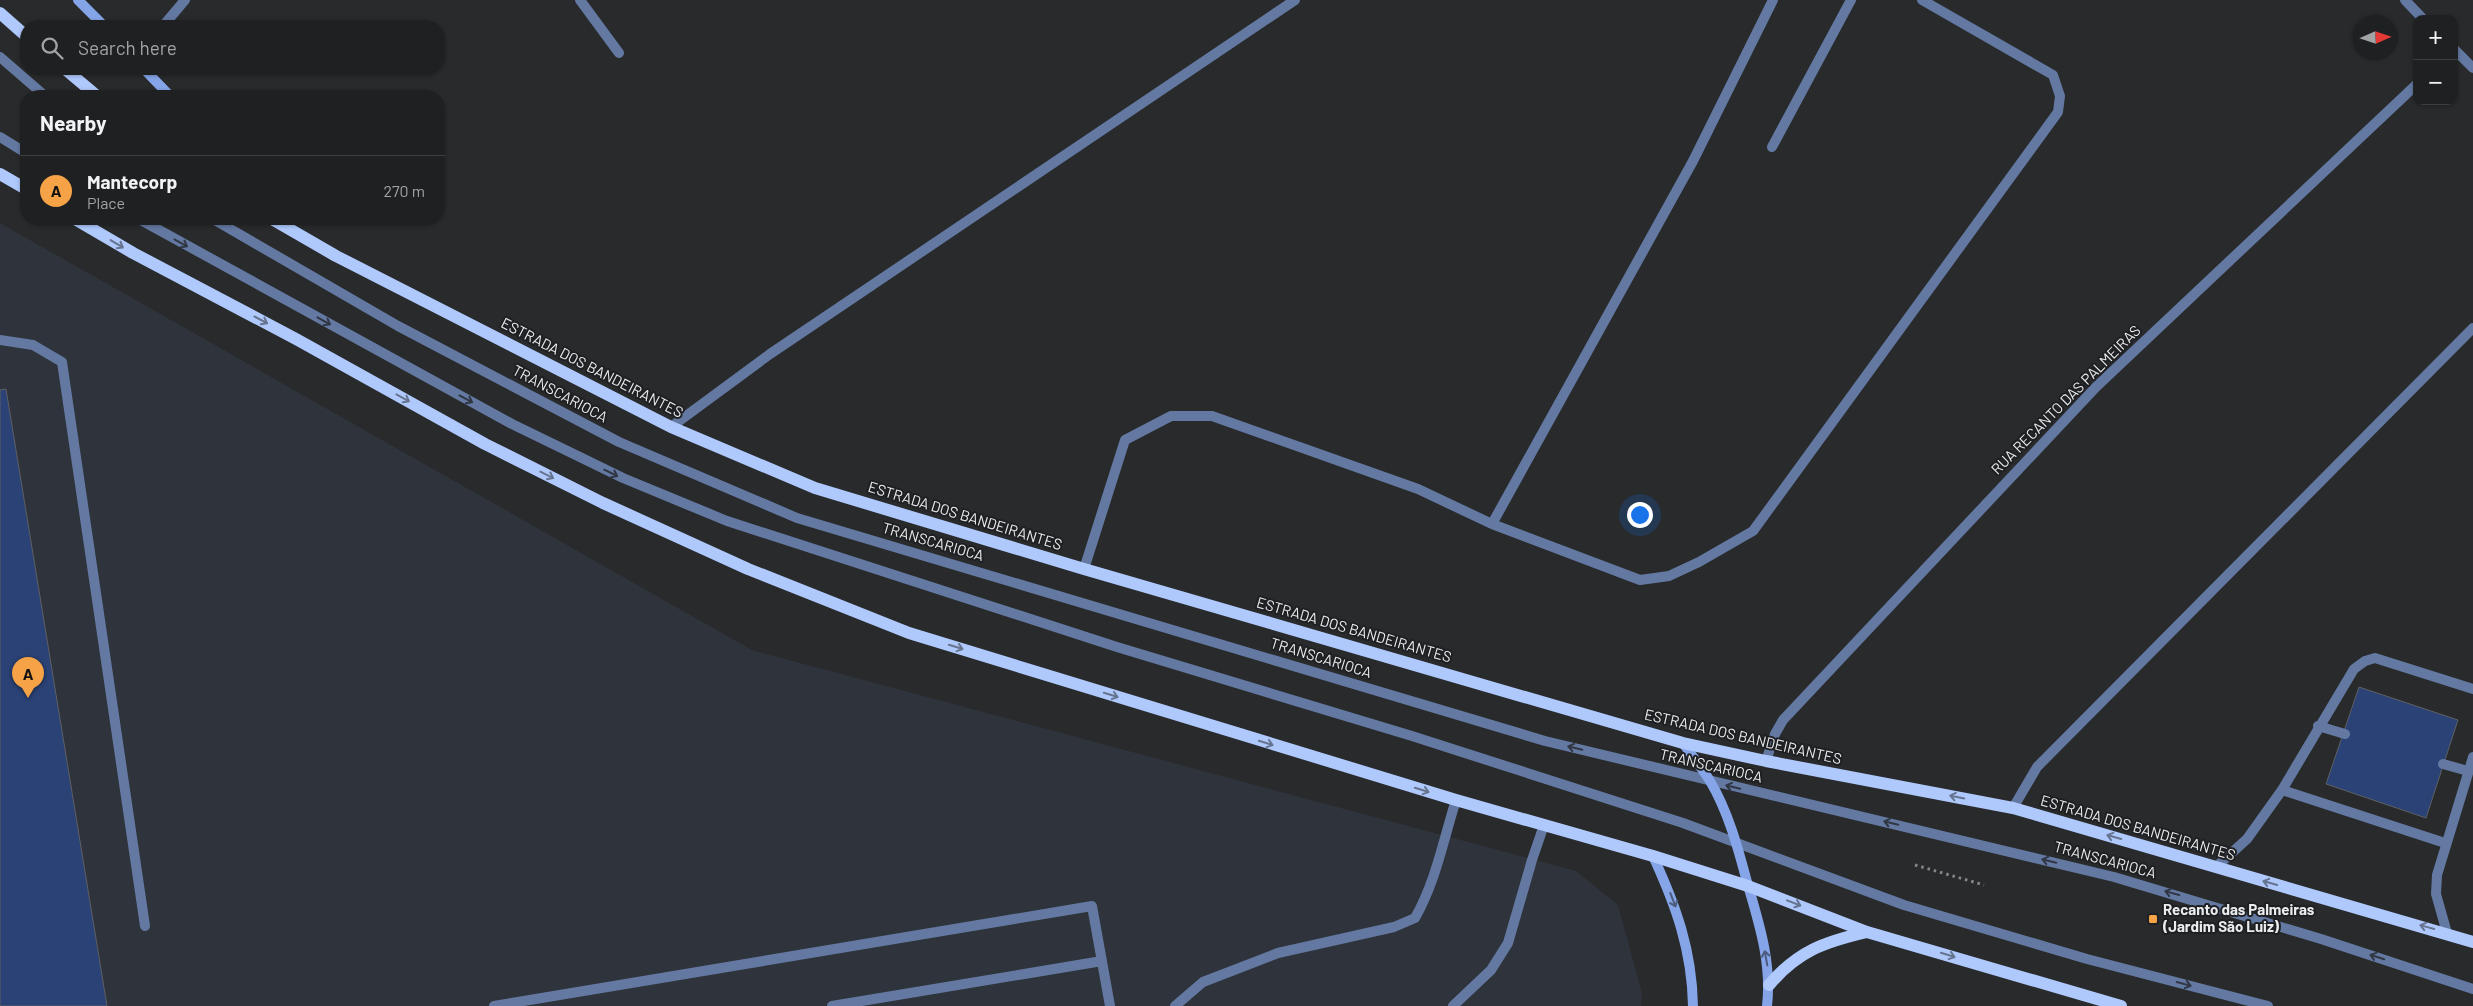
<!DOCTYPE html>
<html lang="en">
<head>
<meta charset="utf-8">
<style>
	body { margin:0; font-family:Barlow,sans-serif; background:#26282a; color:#f1f3f6 }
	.controls { position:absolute; right:15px; top:15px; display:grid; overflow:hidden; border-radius:10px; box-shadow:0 1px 4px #0004 }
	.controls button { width:45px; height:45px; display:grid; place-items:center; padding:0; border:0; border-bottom:1px solid #3c3e3f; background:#1e2021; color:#f1f3f6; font:25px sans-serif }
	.compass { position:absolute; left:2353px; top:15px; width:45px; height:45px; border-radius:50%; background:#1e2021; box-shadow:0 1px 4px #0004; rotate:87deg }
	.you { position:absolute; left:1639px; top:514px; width:18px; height:18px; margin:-12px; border:4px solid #fff; border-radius:50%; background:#1a73e8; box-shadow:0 0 0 8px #1a73e833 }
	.badge { display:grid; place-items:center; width:32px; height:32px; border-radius:50%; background:#f5a346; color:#111; font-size:16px; font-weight:700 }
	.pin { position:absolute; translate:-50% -41px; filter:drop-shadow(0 1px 2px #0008) }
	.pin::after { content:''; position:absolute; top:26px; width:18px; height:15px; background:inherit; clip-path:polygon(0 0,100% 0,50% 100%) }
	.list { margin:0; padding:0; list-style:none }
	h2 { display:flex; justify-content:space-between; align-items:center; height:65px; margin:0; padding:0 20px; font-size:21px }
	h2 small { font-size:16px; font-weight:400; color:#a1a3a5 }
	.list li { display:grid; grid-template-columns:32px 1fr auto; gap:15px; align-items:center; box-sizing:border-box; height:70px; padding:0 20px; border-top:1px solid #3c3e3f }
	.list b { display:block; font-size:19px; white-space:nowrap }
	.list p { margin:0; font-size:16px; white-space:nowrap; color:#a1a3a5 }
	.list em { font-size:16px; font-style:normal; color:#a1a3a5 }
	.icon { flex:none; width:28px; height:28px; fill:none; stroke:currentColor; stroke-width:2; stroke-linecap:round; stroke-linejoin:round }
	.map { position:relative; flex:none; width:2473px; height:1006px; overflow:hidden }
	.search { position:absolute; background:#1e2021; box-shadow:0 1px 4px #0004; left:20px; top:20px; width:425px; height:55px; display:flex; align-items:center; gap:12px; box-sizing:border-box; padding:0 18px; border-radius:20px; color:#a1a3a5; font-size:19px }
	.panel { position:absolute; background:#1e2021; box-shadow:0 1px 4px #0004; left:20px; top:90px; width:425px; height:135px; border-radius:20px }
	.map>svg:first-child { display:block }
	.built { fill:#2f333b }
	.building { fill:#2a4276; stroke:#5e6063 }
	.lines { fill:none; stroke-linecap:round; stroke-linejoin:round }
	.path { stroke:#858789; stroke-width:3; stroke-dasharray:2.5 4; stroke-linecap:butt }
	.lane { stroke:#6479a2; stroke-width:10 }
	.street { stroke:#6479a2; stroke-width:10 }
	.secondary { stroke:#85a5e8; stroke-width:10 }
	.primary { stroke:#afc9fd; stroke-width:12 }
	.oneway { stroke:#303643 }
	.oneway2 { stroke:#677490 }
	.oneway3 { stroke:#4d5c7c }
	.poi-dot { fill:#f5a346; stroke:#1f2023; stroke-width:2 }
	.labels { text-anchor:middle; stroke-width:4; stroke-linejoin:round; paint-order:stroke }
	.street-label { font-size:15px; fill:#ebecee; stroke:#1f2023 }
	.poi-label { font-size:15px; font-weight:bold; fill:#ebecee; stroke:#1f2023; text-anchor:start }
</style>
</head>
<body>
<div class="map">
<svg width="2473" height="1006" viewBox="0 0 2473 1006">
	<rect width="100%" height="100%" fill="#282a2c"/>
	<path class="built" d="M0,223l752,427 824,221 42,34 24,88 -1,13h-1641z"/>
	<path class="building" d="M6,389l101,617h-107v-616z
		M2359,687l99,33 -32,98 -100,-34z"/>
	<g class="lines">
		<path class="path" d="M1915,865l69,20"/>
		<path class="lane" d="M0,57l45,39
			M0,137l26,16
			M1772,147l79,-147
			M139,219l373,205 111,54 104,43 390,126 295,89 271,87 221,82 183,54 181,47
			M213,219l185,107 221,116 178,76 748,223 569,136 207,62 152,50
			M0,340l33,5 29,17 83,564
			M1492,524l148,56 29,-4 30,-14 54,-31 305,-419 2,-16 -7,-21 -131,-75
			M1084,569l41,-129 46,-24h41l206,73 74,35 201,-363 80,-161
			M2318,726l27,8
			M2443,764l25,7
			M2282,790l163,53
			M2216,867l31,-28 35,-49 72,-121 11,-8 10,-3 98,31
			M2447,933l-11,-39 1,-19 36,-118
			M494,1006l598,-100 18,100
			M832,1006l270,-45
			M1175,1006l28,-24 75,-29 116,-26 21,-9c21,-37 28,-77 41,-118
			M1453,1006l38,-36 17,-27 24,-83 12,-35"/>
		<path class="street" d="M580,0l39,53
			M2405,0l18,19
			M163,26l22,-26
			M2454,49l19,19
			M671,427l99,-73 525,-354
			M1766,761l9,-27 8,-14 313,-333 321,-303
			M2013,808l24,-41 436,-439"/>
		<path class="secondary" d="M78,0l26,26
			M144,69l26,27
			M1683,743c9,13 19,25 27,38 18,30 28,67 37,101 12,41 25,81 20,124
			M1653,856c23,50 39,94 40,150"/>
		<path class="primary" d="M0,13l26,23
			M65,69l32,27
			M0,174l26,15
			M75,219l58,34 163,86 189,105 118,59 145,66 161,64 547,167 197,56 95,30 119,46 254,74
			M272,219l64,37 335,171 144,61 269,81 599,174 83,18 247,47 460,134
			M1769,985c29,-34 55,-43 98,-53"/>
	</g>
	<defs><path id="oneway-shaft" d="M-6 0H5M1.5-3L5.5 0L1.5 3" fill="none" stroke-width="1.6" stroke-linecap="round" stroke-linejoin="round" transform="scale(1.25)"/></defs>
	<g class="oneway">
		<use href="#oneway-shaft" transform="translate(181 243) rotate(29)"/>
		<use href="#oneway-shaft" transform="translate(324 321) rotate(29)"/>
		<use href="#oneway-shaft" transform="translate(466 399) rotate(28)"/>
		<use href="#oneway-shaft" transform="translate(611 473) rotate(26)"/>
		<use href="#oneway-shaft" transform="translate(1575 748) rotate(-166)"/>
		<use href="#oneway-shaft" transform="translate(1733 787) rotate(-167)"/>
		<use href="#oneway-shaft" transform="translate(1891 823) rotate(-167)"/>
		<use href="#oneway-shaft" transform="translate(2049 861) rotate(-166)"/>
		<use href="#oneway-shaft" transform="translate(2172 893) rotate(-165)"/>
		<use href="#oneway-shaft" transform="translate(2377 957) rotate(-162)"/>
		<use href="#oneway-shaft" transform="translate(2184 984) rotate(15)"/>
	</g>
	<g class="oneway2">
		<use href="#oneway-shaft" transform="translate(117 244) rotate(31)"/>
		<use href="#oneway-shaft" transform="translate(261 320) rotate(28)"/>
		<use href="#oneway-shaft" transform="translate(403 398) rotate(29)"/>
		<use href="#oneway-shaft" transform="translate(547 475) rotate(27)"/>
		<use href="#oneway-shaft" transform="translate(956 647) rotate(17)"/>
		<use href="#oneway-shaft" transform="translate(1111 695) rotate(17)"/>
		<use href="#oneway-shaft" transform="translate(1266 743) rotate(17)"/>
		<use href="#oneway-shaft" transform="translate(1422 790) rotate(17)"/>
		<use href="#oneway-shaft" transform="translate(1957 797) rotate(-169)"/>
		<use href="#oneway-shaft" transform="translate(2114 837) rotate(-164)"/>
		<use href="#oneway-shaft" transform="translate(2270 883) rotate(-164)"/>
		<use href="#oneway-shaft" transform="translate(1794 903) rotate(21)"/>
		<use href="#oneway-shaft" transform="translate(2427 927) rotate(-165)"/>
		<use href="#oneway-shaft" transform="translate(1948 955) rotate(17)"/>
	</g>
	<g class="oneway3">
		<use href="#oneway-shaft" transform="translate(1673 900) rotate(69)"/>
		<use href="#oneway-shaft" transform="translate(1766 958) rotate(-100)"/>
	</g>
	<rect class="poi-dot" x="2148" y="914" width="10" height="10" rx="2.5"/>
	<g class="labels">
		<g class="street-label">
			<text transform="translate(592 368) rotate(27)" y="5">ESTRADA DOS BANDEIRANTES</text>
			<text transform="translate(560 394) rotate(28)" y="5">TRANSCARIOCA</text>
			<text transform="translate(2066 400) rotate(-45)" y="5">RUA RECANTO DAS PALMEIRAS</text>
			<text transform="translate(965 516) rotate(17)" y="5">ESTRADA DOS BANDEIRANTES</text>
			<text transform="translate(933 542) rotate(16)" y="5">TRANSCARIOCA</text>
			<text transform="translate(1354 630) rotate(16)" y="5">ESTRADA DOS BANDEIRANTES</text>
			<text transform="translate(1321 658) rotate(17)" y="5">TRANSCARIOCA</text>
			<text transform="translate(1743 737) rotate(13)" y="5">ESTRADA DOS BANDEIRANTES</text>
			<text transform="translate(1711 766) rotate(13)" y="5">TRANSCARIOCA</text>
			<text transform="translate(2138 828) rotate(16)" y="5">ESTRADA DOS BANDEIRANTES</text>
			<text transform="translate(2105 860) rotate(15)" y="5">TRANSCARIOCA</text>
		</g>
		<g class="poi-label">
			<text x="2163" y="915">Recanto das Palmeiras<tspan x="2163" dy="17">(Jardim São Luiz)</tspan></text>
		</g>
	</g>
</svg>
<div class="controls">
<button>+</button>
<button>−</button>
</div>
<svg class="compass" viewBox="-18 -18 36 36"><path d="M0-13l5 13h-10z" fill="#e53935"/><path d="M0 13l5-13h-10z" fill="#a1a3a5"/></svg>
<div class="you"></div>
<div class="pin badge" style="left:28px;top:698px">A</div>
<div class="search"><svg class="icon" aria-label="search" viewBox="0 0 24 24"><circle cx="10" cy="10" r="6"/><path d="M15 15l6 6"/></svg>Search here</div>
<section class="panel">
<h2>Nearby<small></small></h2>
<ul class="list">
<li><span class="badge">A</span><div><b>Mantecorp</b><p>Place</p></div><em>270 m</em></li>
</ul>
</section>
</div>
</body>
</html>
